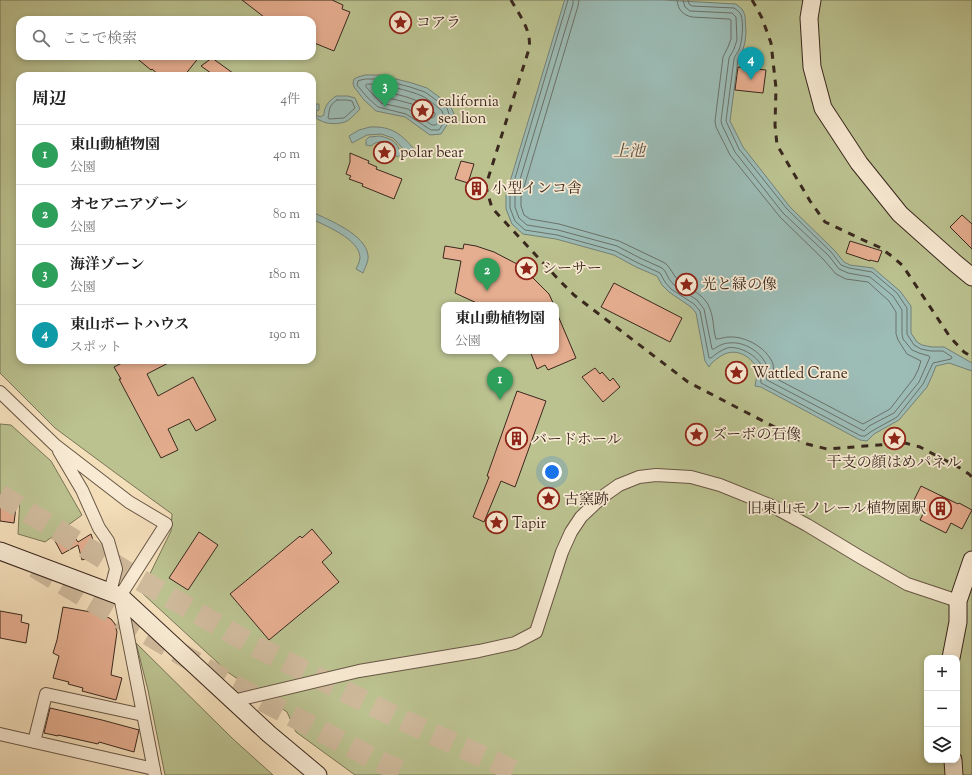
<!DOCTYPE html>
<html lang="ja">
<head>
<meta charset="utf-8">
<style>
	body { margin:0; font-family:"Sorts Mill Goudy","Noto Serif JP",serif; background:#f6f6f6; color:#222 }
	.controls { position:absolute; right:12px; bottom:12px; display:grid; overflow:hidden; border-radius:8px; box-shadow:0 2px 6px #0003 }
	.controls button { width:36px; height:36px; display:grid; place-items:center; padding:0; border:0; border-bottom:1px solid #e0e0e0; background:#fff; color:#222; font:20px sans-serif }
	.you { position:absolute; left:552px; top:472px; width:14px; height:14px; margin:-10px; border:3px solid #fff; border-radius:50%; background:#1a73e8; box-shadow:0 0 0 6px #1a73e833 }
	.badge { display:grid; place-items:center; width:26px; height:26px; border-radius:50%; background:#8f2418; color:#fff; font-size:13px; font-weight:700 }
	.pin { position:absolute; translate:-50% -33px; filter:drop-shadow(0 1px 2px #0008) }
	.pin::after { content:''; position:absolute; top:21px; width:14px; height:12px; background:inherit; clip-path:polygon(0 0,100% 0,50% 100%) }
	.popup { position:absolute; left:441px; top:302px; width:118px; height:52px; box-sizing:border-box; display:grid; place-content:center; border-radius:8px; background:#fff; filter:drop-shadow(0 1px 3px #0005); font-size:13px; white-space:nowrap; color:#767676 }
	.popup b { font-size:15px; color:#222 }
	.popup::after { content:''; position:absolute; left:50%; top:100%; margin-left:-8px; border:8px solid transparent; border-top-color:#fff }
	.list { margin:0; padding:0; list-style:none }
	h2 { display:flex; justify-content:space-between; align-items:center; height:52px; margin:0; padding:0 16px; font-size:17px }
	h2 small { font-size:13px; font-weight:400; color:#767676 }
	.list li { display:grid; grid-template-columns:26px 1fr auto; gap:12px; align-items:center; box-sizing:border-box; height:60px; padding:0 16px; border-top:1px solid #e0e0e0 }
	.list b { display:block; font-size:15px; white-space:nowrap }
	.list p { margin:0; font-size:13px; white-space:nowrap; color:#767676 }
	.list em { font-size:13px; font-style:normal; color:#767676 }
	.icon { flex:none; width:22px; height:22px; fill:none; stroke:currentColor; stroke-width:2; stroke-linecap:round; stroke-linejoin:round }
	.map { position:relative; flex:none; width:972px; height:775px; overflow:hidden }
	.search { position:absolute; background:#fff; box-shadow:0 2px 6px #0003; left:16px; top:16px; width:300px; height:44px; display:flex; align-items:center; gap:10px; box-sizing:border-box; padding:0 14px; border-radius:12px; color:#767676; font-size:15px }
	.panel { position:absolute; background:#fff; box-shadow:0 2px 6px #0003; left:16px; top:72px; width:300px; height:292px; border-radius:12px }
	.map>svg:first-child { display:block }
	.green { fill:#bbc290; stroke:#7a7557; fill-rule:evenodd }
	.water { fill:#9cbcb6; stroke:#758179 }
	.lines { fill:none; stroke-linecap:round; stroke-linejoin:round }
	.shore { stroke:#6b726a; stroke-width:1 }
	.building { fill:#e6ae90; stroke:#3a281e }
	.highway-tunnel { stroke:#cfba9c; stroke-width:22; stroke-dasharray:22 11; stroke-linecap:butt }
	.street-casing { stroke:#685645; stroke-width:14 }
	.secondary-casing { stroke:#3a281e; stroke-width:19 }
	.street { stroke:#f8ead3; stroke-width:12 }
	.secondary { stroke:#f8ead3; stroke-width:17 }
	.rail { stroke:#3a281e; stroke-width:3; stroke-dasharray:7 7; stroke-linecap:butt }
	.labels { text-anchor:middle; stroke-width:3.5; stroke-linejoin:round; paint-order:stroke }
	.poi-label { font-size:15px; fill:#3a281e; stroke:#f8ead3; text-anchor:start }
	.water-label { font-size:16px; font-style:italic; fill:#524d44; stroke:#f8ead3 }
</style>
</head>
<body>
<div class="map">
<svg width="972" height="775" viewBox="0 0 972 775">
	<rect width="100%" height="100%" fill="#f4dfbb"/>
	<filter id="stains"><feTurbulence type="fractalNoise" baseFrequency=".005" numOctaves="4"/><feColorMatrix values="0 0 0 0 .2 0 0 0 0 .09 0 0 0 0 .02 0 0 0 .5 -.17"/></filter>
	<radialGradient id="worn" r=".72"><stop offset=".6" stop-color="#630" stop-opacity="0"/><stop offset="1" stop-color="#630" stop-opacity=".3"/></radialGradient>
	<path class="green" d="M0,0h972v775h-617l-59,-43 -9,-20 -58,-39 -88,-81 30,-61 1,-17 -55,-40 -62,-46 -55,-55zM20,20h292v36h-292zM20,76h292v284h-292zM444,305h112v46h-112zM927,658h30v102h-30z
		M0,424l11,1 40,36 31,54 -37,27 -27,-8 2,-37 -20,-2z
		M136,643l97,96 40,36h-108l-17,-85z"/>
	<path class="water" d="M565,0h98l73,4 6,5 2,4 1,3 1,16 -1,10 -3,11 -4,6 -8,62 13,26 47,60 45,44 9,11 6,3 23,3 27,23 11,15v27l6,9 5,3 10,2h12l28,16v8l-23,-8 -13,3 -4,10 -5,11 -28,33 -25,14 -7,7 -7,-1 -99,-53 -6,-1 3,-17c-9,-15 -25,-23 -40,-11 -4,3 -6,4 -9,9l-4,-6 -9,-48 -5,-6 -22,-15 -7,-7 -5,-9 -21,-9 -22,-12 -58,-16 -33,-5 -11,-10 -6,-15v-14l58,-193z
		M365,75h15l32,8 15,5 23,17 4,9 -13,20 -11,1 -25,-18 -29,-6 -12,-11 -10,-13 -1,-4 1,-4 4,-2z
		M336,96h12l7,2 5,11c-4,4 -10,11 -15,13 -10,3 -21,2 -29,-4v-14h3v6l-3,1v5h3l1,1 4,-2c0,-9 5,-14 12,-19z
		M370,127c22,-1 31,7 44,22l-5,6 -16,-17 -12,-4 -14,1 -15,8 -3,-7 10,-6z
		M380,136c13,3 17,6 21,18l-4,3c-3,-3 -3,-6 -5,-9 -5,-8 -15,-8 -21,-2l-5,-1v-5l3,-3z
		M312,212c17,8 53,22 56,43 1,6 -3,12 -5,18l-7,-4c2,-4 4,-8 4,-12 -1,-18 -34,-31 -48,-38z"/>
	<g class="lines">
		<path class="shore" d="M568,0l-58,195v13l5,13 10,9 32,5 58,16 23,12 22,10 5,9 6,7 23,15 6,7 9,47h2c5,-4 10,-8 16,-10 12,-3 31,8 35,19 2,5 -2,11 -1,16l100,53h4l7,-5 25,-14 26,-33 10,-21 18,-4 1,-2 -9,-6h-12l-10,-2 -7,-4 -7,-11v-26l-10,-15 -25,-21 -23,-4 -8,-3 -9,-12 -45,-44 -48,-60 -13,-28 8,-62c1,-3 3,-6 5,-9 3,-7 5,-27 2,-35 -1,-3 -4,-5 -7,-7l-42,-2 -3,-2 -1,-4
			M573,0v4l-58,192v11l4,11 8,7 31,5 59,16 23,12 22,10 3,3 4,8 5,6 23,15 7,9 8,40h2c4,-3 10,-6 15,-6 14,-2 31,8 37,21 3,5 -1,11 1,16l97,51 5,-5 25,-13 25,-31 11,-25 -1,-1 -10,-3 -7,-3 -9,-11 -1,-5v-24l-9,-14 -23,-19 -22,-4 -9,-4 -10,-13 -46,-43 -48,-61 -13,-27 -1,-4 8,-63 5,-9 3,-9 -1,-23 -4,-4 -42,-2 -5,-4 -2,-7
			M579,0l-1,6 -57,191v9l3,9 6,4 29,5 60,17 46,22c6,5 8,12 13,17 11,9 28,15 32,29 4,10 3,21 6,30 5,0 8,-2 13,-2 17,-1 38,11 44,27 1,4 0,9 0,13l88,46 2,1 27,-15 24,-31 4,-8 3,-9 -14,-7 -9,-14 -2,-6v-22l-7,-11 -21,-19 -22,-3 -10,-5 -12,-14 -44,-43 -50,-62 -14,-28 -1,-6 8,-64 5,-10 3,-8v-19l-2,-1 -37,-2c-9,-2 -14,-7 -15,-17
			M366,79h14l30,8 15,5 22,16 2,6 -10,16h-8l-25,-16 -28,-7 -11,-10 -10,-12 1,-4z
			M367,84c16,0 41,6 55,12 7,3 14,10 20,15l1,3 -7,11h-4l-24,-16 -27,-6 -15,-16v-2z
			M383,91l24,6 13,5 15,11v2l-1,2 -2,1 -20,-14 -11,-3 -17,-4 -4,-4 1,-1z
			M337,100h10l5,1 3,7 -11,10 -15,1 -1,-1c2,-9 0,-12 9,-18z"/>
	</g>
	<path class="building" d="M242,0h90l11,5 -1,4 8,3 -16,39 -22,-9v-22h-44z
		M134,56h66l-16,20h-24l-8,-7 -1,1z
		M212,58l25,18h-22l-14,-10z
		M738,67l28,3 -3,23 -28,-3z
		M350,153l19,8 -1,2 9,4 -1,2 26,10 -8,20 -32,-13 1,-2 -14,-5 2,-3 -5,-2 4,-12z
		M461,161l13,3 -6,19 -13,-4z
		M962,215l10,9v25l-22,-22z
		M850,241l32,10 -4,11 -8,-2v1l-24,-8z
		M464,244l12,2 18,6 23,12 12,10 20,20 5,11h-73l-26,-12 6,-32 -18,-3 2,-12 18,3z
		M614,283l68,35 -12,24 -69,-35z
		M556,311l20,47 -28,12 -3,-5 -8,4 -7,-18h26z
		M128,360h46l-27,14 11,22 35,-19 23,43 -20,11 -7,-12 -21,10 10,21 -17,8 -42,-79h2l-7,-12z
		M595,368l5,6 2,-2 8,9 3,-3 7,9 -17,15 -21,-25z
		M517,391l29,10 -31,86 -14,-6 -17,41 -11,-5 16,-40 -2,-1z
		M921,486l37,18 1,-1 13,7 -10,19 -11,-6 -5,10 -26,-13 4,-8 -13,-6z
		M0,505l16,2 -2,16 -14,-2z
		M312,529l20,24 -10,9 17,20 -70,58 -39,-46 70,-58 2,2z
		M71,532l7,10 13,-8 7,21 -16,5 -4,-15 -16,9 -7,-13z
		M199,532l19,13 -30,45 -19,-12z
		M63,607l39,7 9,5 4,5 2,8 -6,43 11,3 -6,22 -34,-9 1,-3 -15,-4 1,-2 -16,-4 6,-22 -6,-3 4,-13z
		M0,611l22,4 -1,7 8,2 -3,19 -26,-5z
		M50,708l52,12 37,10 -5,22 -35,-10 -1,2 -40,-9v1l-14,-3z"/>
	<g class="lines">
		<path class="highway-tunnel" d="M0,495l123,75 128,74 145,73 127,58
			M35,567l198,118 145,76 32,14"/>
		<defs>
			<path id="street" d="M0,392l55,53 74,57 37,22 -46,72 35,179
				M59,451l23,39 17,38 9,13 8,28 -6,23
				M233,701l126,-30 120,-20 36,-8 21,-11 26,-80 9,-20 10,-15 21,-20 17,-12 20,-8 17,-2 35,2 29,8 52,21 35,19 53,32 47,27 51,17
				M0,734l154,35
				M34,742l12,-48 97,21"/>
			<path id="secondary" d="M812,0l-3,18 3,49 11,41 36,55 41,51 55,49 17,14
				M0,551l120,45 149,138 49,41
				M951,658l7,-36v-21l14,-41
				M953,760l1,15"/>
		</defs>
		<use href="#street" class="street-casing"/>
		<use href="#secondary" class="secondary-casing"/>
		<use href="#street" class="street"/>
		<use href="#secondary" class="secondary"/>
		<path class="rail" d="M511,0c9,16 21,31 18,49l-43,136 1,6 5,17 67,72 15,15 114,87 119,62 20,5 78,-6 15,4 40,21 9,6 3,3
			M752,0l3,5 7,13 9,25 5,45 -1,37 2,20 33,56 15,21 36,17 18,8 14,10 10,9 47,71 14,15 8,5"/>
	</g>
	<defs>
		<symbol id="sight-ring" viewBox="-11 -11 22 22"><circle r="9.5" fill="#f8ead3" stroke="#8f2418" stroke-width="1.5"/><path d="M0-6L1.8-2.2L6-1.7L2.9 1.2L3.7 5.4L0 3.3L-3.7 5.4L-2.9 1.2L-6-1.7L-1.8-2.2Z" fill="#8f2418"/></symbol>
		<symbol id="building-ring" viewBox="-11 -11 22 22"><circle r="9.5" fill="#f8ead3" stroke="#8f2418" stroke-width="1.5"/><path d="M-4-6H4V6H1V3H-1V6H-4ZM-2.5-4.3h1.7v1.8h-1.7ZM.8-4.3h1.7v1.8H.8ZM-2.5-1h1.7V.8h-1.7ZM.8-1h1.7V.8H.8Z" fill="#8f2418"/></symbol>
	</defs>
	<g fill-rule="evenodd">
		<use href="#sight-ring" x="388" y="10" width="25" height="25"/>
		<use href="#sight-ring" x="410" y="98" width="25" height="25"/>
		<use href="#sight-ring" x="372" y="140" width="25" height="25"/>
		<use href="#building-ring" x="464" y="176" width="25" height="25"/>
		<use href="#sight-ring" x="514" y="256" width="25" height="25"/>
		<use href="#sight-ring" x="674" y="272" width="25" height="25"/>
		<use href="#sight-ring" x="724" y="360" width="25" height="25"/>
		<use href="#sight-ring" x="684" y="422" width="25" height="25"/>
		<use href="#building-ring" x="504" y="426" width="25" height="25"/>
		<use href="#sight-ring" x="882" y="426" width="25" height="25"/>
		<use href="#sight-ring" x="536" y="486" width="25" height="25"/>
		<use href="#building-ring" x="928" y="496" width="25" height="25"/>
		<use href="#sight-ring" x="484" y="510" width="25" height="25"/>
	</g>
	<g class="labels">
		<g class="poi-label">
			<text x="416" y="27">コアラ</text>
			<text x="438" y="106">california<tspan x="438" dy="17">sea lion</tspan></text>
			<text x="400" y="157">polar bear</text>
			<text x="492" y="193">小型インコ舎</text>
			<text x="542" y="273">シーサー</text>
			<text x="702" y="289">光と緑の像</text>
			<text x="752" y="378">Wattled Crane</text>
			<text x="712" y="439">ズーボの石像</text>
			<text x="532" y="444">バードホール</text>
			<text x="894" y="467" text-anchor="middle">干支の顔はめパネル</text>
			<text x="564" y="504">古窯跡</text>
			<text x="926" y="513" text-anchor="end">旧東山モノレール植物園駅</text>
			<text x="512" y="528">Tapir</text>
		</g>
		<g class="water-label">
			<text x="629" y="156">上池</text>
		</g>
	</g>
	<rect width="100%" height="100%" filter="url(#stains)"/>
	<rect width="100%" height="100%" fill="url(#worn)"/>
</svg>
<div class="controls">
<button>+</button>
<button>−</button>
<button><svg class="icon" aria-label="layers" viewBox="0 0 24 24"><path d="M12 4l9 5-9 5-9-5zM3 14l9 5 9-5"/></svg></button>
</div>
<div class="you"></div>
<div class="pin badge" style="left:500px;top:400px;background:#2e9e5b">1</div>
<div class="popup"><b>東山動植物園</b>公園</div>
<div class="pin badge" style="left:487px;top:291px;background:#2e9e5b">2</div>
<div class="pin badge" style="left:385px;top:107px;background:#2e9e5b">3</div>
<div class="pin badge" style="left:751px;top:80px;background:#0f9aa8">4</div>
<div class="search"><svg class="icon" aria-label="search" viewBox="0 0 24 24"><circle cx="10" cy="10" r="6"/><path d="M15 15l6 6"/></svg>ここで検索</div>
<section class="panel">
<h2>周辺<small>4件</small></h2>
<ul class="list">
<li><span class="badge" style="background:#2e9e5b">1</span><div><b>東山動植物園</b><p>公園</p></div><em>40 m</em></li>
<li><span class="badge" style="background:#2e9e5b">2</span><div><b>オセアニアゾーン</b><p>公園</p></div><em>80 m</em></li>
<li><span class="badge" style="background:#2e9e5b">3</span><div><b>海洋ゾーン</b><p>公園</p></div><em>180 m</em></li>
<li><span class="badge" style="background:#0f9aa8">4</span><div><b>東山ボートハウス</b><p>スポット</p></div><em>190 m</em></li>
</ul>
</section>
</div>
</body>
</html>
